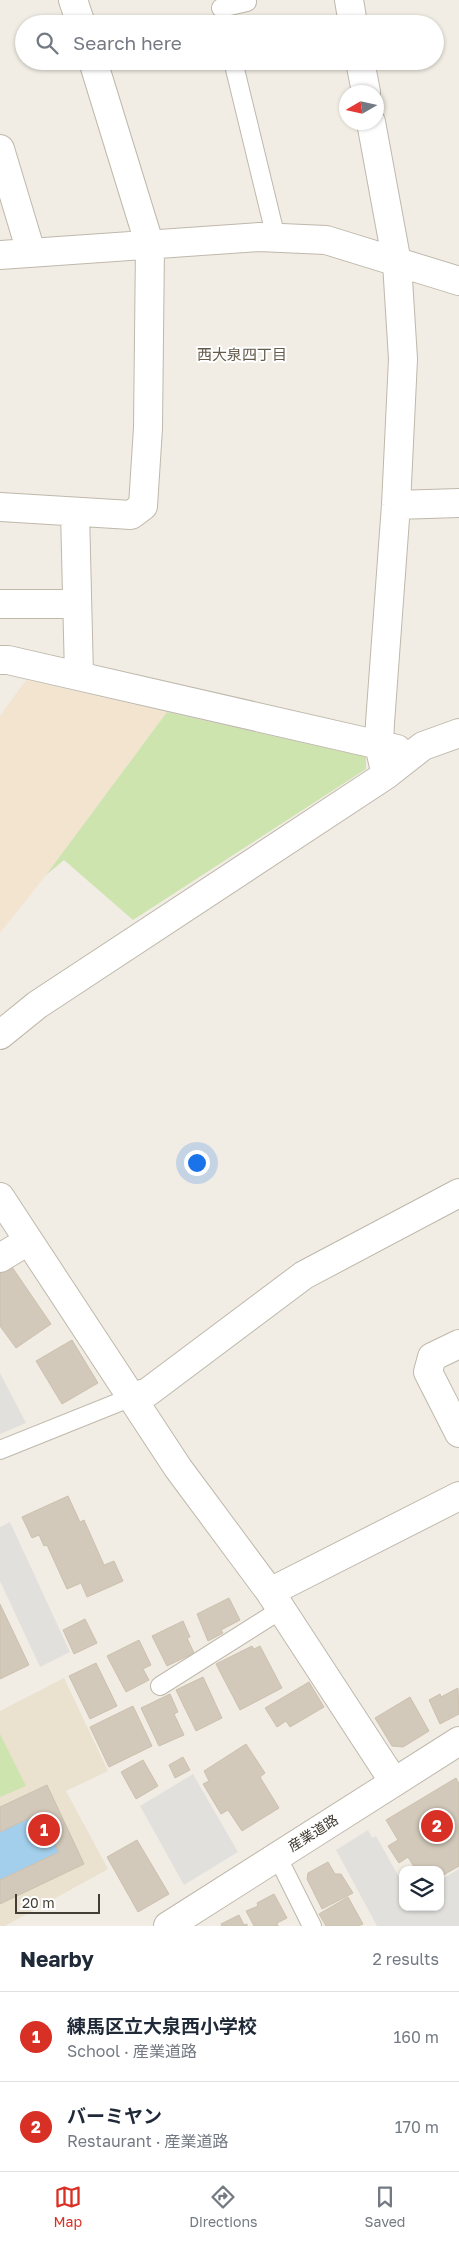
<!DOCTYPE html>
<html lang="en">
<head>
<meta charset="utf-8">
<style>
	body { margin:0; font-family:"Golos Text","Noto Sans JP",sans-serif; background:#f6f6f7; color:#1f2937 }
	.controls { position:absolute; right:15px; bottom:15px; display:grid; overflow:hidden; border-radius:10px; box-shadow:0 1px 4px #0004 }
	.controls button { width:45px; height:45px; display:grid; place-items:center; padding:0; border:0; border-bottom:1px solid #e0e1e3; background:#fff; color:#1f2937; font:25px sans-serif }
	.compass { position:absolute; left:339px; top:85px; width:45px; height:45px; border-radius:50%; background:#fff; box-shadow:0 1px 4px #0004; rotate:261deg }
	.scale { position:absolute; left:15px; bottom:12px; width:85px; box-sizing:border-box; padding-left:5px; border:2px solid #433d35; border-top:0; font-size:14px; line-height:18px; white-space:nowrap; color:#433d35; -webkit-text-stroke:4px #fff; paint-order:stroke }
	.you { position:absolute; left:196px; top:1162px; width:18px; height:18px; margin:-12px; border:4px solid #fff; border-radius:50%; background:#1a73e8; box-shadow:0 0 0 8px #1a73e833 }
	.badge { display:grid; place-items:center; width:32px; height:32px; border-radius:50%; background:#d93025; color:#fff; font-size:16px; font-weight:700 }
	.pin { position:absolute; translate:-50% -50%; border:2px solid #fff; box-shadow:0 1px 5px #0006 }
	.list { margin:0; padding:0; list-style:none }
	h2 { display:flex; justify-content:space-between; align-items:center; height:65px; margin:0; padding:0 20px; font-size:21px }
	h2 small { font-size:16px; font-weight:400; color:#747a83 }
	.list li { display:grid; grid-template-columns:32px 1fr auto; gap:15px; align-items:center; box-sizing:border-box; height:90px; padding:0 20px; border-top:1px solid #e0e1e3 }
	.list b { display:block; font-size:19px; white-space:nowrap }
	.list p { margin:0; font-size:16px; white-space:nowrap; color:#747a83 }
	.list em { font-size:16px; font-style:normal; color:#747a83 }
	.icon { flex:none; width:28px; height:28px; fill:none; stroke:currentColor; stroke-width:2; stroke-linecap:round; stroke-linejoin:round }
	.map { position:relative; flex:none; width:459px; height:1926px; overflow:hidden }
	.search { position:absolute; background:#fff; box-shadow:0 1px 4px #0004; left:15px; right:15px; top:15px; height:55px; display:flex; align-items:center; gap:12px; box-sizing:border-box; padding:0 18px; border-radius:28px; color:#747a83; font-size:19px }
	.sheet { height:245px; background:#fff }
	nav { display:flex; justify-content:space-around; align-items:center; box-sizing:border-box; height:70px; border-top:1px solid #e0e1e3; background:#fff; font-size:14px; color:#747a83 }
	nav a { display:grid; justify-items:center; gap:2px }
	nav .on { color:#d93025 }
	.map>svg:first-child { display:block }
	.commercial { fill:#f3e4d0 }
	.education { fill:#eae2cf }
	.green { fill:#cde4af }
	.parking { fill:#e2e0dd }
	.water { fill:#a3cfec }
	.building { fill:#d2c9ba; stroke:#cdc0ae }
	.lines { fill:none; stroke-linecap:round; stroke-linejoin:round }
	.service-casing { stroke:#bfb8ab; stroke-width:20 }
	.minor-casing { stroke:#bfb8ab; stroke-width:30 }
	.tertiary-casing { stroke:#bfb8ab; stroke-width:30 }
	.service { stroke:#fff; stroke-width:18 }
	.minor { stroke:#fff; stroke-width:28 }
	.tertiary { stroke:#fff; stroke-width:28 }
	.labels { text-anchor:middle; stroke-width:4; stroke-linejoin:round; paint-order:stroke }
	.street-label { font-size:14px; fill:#433d35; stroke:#fff }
	.neighbourhood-label { font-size:15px; fill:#655b4c; stroke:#fff }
</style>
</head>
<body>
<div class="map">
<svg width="459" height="1926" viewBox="0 0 459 1926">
	<rect width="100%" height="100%" fill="#f1ede4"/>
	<path class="commercial" d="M26,680l141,32 -121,163 -46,58v-217z"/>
	<path class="education" d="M64,1678l44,93 -42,20 42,78 -103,57h-5v-215z"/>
	<path class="green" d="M167,712l199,45v12l-233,151 -69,-60 -18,15z
		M0,1734l26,52 -26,11z"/>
	<path class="parking" d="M0,1373l26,50 -26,11z
		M10,1522l60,130 -30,15 -40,-86v-54z
		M193,1774l45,78 -54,33 -44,-79z
		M368,1830l4,8 4,-2 27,48v23h37v-27l19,-11v57h-82l-41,-76z"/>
	<path class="water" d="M40,1813l19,39 -59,28v-48z"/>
	<path class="building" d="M10,1264l41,60 -35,24 -16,-22v-55z
		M72,1340l26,43 -36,21 -26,-43z
		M68,1496l12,26 4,-2 20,45 10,-4 9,20 -36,16 -6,-14 -14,6 -20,-44 -3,1 -5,-11 -7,3 -10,-21z
		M229,1598l11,22 -19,10 2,3 -15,8 -11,-27z
		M0,1604l29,61 -29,14z
		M85,1619l12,24 -23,11 -11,-24z
		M183,1621l7,16 -3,1 7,15 -27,13 -15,-30z
		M139,1640l12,25 -8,4 6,11 -23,12 -19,-36z
		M252,1646l2,3 6,-3 22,42 -42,22 -24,-46z
		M96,1663l21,43 -27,13 -21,-43z
		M203,1677l19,41 -26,13 -20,-41z
		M309,1682l15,25 -34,20 -4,-6 -9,6 -12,-19z
		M458,1688l1,26 -19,10 -11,-24 11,-6 1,3z
		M170,1694l8,18 -4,2 10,21 -25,11 -18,-38z
		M410,1697l19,34 -26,16 -11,-1 -17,-28z
		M133,1706l19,40 -43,21 -19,-40z
		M246,1744l19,29 -5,4 19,31 -37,23 -14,-21 -7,4 -18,-30 6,-3 -5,-10z
		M183,1757l7,13 -15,8 -6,-13z
		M143,1760l15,26 -22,13 -15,-27z
		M456,1778l3,6v82l-19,11v-7h-6l-2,-4 -7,4h-9l-8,-13 -9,6 -11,-17 10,-6 -12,-20z
		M47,1785l37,79 -84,40v-24l59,-28 -19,-39 -40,19v-25z
		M137,1840l32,54 -31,18 -31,-55z
		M328,1862l7,12h6l12,19 -31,16 -15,-30 1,-6z
		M274,1894l13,24 -10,5 1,3h-24l-8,-15 12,-5 -1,-3z
		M348,1897l15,27 -5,2h-32l-7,-12z
		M239,1915l5,10 3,-1v2h-25l-1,-2z"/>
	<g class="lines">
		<defs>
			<path id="service" d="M221,8l26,-6
				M233,61l43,177
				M0,1450l132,-53
				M160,1686l122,-77
				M277,1856l35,70"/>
			<path id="minor" d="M73,0l8,24
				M349,0l4,24
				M360,61l6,31
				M371,122l26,141 6,96 -7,146 -16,218 -1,22 7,30
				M0,149l31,103
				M0,255l259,-18 67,3 133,41
				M396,505l63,-2
				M0,507l131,8 12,-9 5,-78 2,-182 -57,-185
				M75,512l4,164
				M0,604h77
				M0,660h8l389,89
				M0,1035l37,-30 349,-230 37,-29 36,-13
				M0,1197l178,271 92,124 124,190
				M0,1258l28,-17
				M459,1344l-27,13 -4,15 31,61
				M132,1397l16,-5 156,-117 155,-82
				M270,1592l189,-96"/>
			<path id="tertiary" d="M168,1926l291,-185"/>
		</defs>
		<use href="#service" class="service-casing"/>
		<use href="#minor" class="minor-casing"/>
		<use href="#tertiary" class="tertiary-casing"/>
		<use href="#service" class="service"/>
		<use href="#minor" class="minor"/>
		<use href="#tertiary" class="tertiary"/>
	</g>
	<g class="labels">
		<g class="street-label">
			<text transform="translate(313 1833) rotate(-32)" y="5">産業道路</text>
		</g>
		<g class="neighbourhood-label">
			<text x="242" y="360">西大泉四丁目</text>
		</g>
	</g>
</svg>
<div class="controls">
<button><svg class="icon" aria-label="layers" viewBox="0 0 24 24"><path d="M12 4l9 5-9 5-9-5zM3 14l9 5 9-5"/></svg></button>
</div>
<svg class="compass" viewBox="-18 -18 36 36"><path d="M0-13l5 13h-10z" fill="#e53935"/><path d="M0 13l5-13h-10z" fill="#747a83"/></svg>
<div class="scale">20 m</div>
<div class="you"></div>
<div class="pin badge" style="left:44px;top:1830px">1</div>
<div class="pin badge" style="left:437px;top:1826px">2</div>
<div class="search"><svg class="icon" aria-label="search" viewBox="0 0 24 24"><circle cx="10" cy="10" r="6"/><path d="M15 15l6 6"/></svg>Search here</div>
</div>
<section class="sheet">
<h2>Nearby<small>2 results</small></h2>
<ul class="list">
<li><span class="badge">1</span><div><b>練馬区立大泉西小学校</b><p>School · 産業道路</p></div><em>160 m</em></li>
<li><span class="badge">2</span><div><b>バーミヤン</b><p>Restaurant · 産業道路</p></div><em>170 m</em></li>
</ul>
</section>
<nav>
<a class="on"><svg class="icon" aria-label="map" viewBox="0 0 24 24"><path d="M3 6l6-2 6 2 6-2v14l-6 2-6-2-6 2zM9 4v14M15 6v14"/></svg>Map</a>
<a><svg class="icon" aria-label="directions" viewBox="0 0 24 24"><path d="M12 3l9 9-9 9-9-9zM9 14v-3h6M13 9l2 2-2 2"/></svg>Directions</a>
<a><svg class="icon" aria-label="saved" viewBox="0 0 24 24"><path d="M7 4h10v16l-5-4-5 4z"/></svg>Saved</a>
</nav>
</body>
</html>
